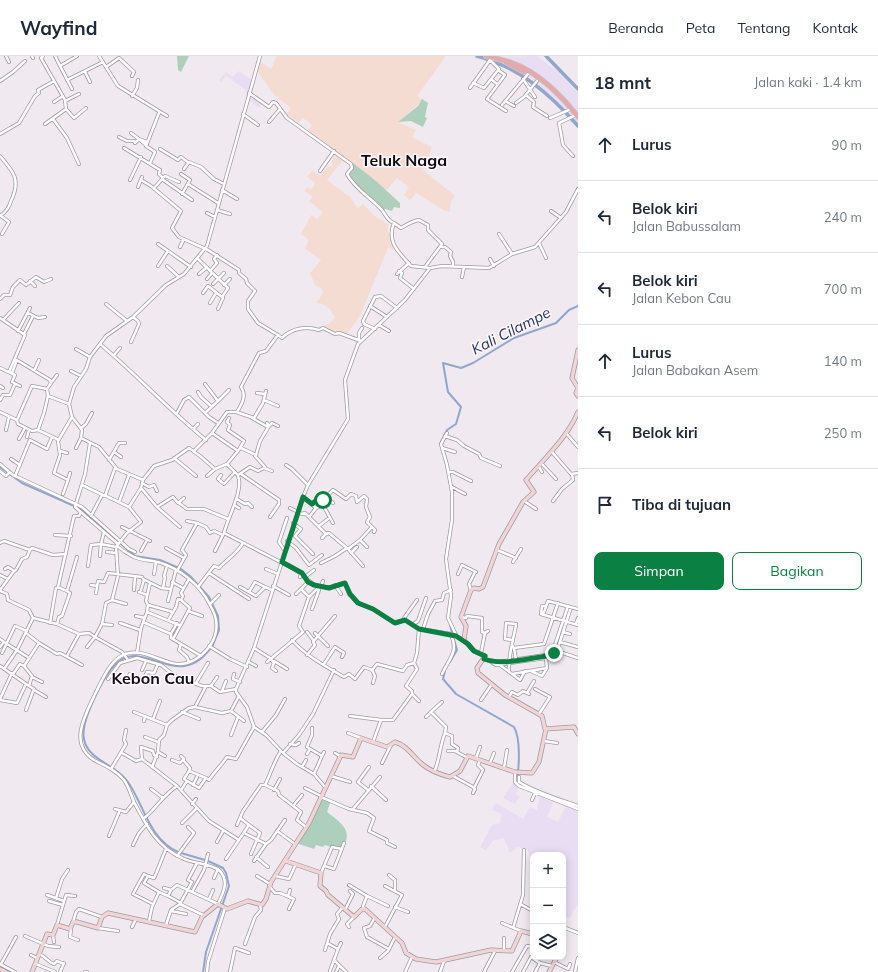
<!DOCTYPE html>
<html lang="id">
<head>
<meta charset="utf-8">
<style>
	body { margin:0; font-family:Mulish,sans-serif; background:#f2f2f3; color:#1f2937 }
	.controls { position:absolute; right:12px; bottom:12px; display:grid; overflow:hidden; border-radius:8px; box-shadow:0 2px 10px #0003 }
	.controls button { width:36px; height:36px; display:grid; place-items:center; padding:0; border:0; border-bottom:1px solid #e0e1e3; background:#fff; color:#1f2937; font:20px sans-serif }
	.stop { position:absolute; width:12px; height:12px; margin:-9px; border:3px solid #0b8043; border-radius:50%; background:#fff }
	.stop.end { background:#0b8043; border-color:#fff; box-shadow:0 1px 4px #0008 }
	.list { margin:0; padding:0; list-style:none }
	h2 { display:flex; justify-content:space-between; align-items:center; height:52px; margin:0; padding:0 16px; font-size:17px }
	h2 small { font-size:13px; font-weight:400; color:#747a83 }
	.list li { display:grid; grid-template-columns:26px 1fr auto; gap:12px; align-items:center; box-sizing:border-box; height:72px; padding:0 16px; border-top:1px solid #e0e1e3 }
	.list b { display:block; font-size:15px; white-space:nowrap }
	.list p { margin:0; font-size:13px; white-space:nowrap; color:#747a83 }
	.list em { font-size:13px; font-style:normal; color:#747a83 }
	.actions { display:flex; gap:8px; padding:12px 16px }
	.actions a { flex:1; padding:9px 0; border:1px solid #0b8043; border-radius:8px; text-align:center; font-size:14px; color:#0b8043 }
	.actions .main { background:#0b8043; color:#fff }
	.icon { flex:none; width:22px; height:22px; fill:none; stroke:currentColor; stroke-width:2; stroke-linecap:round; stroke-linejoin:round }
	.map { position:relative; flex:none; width:578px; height:916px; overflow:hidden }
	header { display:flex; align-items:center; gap:24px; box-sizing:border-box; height:56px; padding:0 20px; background:#fff; border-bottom:1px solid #e0e1e3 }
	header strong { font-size:19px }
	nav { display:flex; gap:22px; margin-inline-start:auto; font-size:14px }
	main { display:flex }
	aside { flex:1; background:#fff }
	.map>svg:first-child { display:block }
	.commercial { fill:#f5dcd3 }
	.industrial { fill:#e8ddf2 }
	.green { fill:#aecfbb }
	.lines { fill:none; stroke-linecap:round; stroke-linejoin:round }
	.canal { stroke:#92a6cd; stroke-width:2 }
	.river { stroke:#92a6cd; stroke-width:3.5 }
	.street-casing { stroke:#a09aa0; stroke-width:4 }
	.secondary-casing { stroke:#a09aa0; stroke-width:5 }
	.primary-casing { stroke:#cacaca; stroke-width:6 }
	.street { stroke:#fff; stroke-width:2.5 }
	.secondary { stroke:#f1d4d6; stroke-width:3.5 }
	.primary { stroke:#e2aaad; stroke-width:4.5 }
	.route { stroke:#0b8043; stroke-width:5 }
	.labels { text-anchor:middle; stroke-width:3; stroke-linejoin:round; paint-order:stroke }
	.water-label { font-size:15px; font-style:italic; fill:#22386a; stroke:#fef7fd }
	.quarter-label { font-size:16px; font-weight:bold; fill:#0f0d0f; stroke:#fef7fd }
</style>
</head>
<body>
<header>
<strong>Wayfind</strong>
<nav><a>Beranda</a><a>Peta</a><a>Tentang</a><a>Kontak</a></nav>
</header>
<main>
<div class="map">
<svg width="578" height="916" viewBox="0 0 578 916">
	<rect width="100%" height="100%" fill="#f0eaf0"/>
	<path class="commercial" d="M277,0h169l-29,40 5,3v2l-24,21 18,8 -4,7 20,10 -9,23 32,26 -4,5 -1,11 -7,-2 -27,-17 -6,7 -6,-5 5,-8 -12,-9 -11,13 -10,-10 -31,-23 -18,22 23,17 8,11 5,-4 13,13 12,7v7l4,7 1,11 -5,-1 -28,68 -14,19 -11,-1 -12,-8 7,-3 5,-6 -5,-8 -8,-5 -6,-1 7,-10 -1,-4 -7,-4 -5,-12 11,-13 -16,-11 4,-9 -8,-6 10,-19 6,4 6,-7 -14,-11 4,-5 -9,-5 3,-4 5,2 3,-6 -8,-6 5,-6 9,5 7,-10 2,1 3,-3 -2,-2 5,-7 4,2 1,-2 -33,-24 4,-6 -9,-7 -5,6 -12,-10 5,-6 -17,-13 -16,-23 -2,-4 3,-7 12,8z"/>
	<path class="industrial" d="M537,0l20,15 21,22v34l-35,-35 -30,-22 -42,-13z
		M238,15l14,9 -3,12 13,11 -3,5 -14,-10 2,-7 -21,-15 -5,6 -2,-2 7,-8 7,5z
		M513,727l5,5 -2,6 4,2 -5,8 -12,-6z
		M540,740l13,7 -6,14 11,5 8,-16 12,5v92l-8,15 -7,-2v-61h-30v9l-5,-13 -5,-3 -6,-1 -7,6 -6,-15 -12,3v2l-7,7 -5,-3 12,-22 8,-2 1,-9 -9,-4 2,-5 2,-2 27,16 7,-12 7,3z"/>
	<path class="green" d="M177,0h12l-8,16 -3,-2z
		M422,43l6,4 -3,14 2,1 -4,9 -12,-6 -13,1 20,-16z
		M353,107l23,18 24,22v5l-6,-1 -2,4 -7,-2 -3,3 -37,-38z
		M322,740l9,4 -4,12c14,11 29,20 13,38l-15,-5 -2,2 -7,-2 -2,4 -18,-6z"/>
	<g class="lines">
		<path class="canal" d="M440,388l7,-14 9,-6 5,-17 -13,-15 -5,-29 18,5 12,-5 41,-25 42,-15 13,-13 9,-4
			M0,411l22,16 59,26 54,47 25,4 21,9 9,7 19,21 9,19 1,14 -7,17
			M445,504l5,-31
			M450,606l7,-12 -7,-25
			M445,615l-2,8 13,15 58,33c7,12 5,40 3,54l2,4
			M178,796c-29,-13 -34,-47 -50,-70 -12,-18 -40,-21 -44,-43 -4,-17 20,-65 33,-76 26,-25 61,29 93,-14
			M181,797l24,7
			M0,910l9,6
			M203,916l3,-20 23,-66 -3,-13 -3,-5 -15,-7"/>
		<path class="river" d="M477,0c42,11 73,38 101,70
			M546,0l32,33"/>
		<defs>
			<path id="street" d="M6,0l3,6
				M32,0l1,2
				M43,0l-2,2 24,42 1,9 8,9 12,-10
				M55,0l17,33
				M99,0l19,30 49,30
				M260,0l-53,190 -23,28 -18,11 -33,32 -27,19 -16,21 -4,12 -12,18 -5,17 3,13 10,13 -1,8 18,9 18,22 26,11 11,-14 18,-6 17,-12 11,8 15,13 12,-5c3,4 9,8 11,12 6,14 -11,43 -14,57l70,36c14,8 17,20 36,18 5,0 10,-4 15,-4l4,11 9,9 15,6 21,14 11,-3 14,9 33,5 12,6
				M60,10l17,-10
				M106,11l13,-9 15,14 -2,4
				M498,14l7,5 -18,24 19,12
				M85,16l5,10
				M491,23l6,5
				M523,23l12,18
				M67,24l36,-18
				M0,25l13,-9 12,-11
				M473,27l11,5 15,-19 -9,-9
				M470,32l20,-28
				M249,37l20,14 4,-5 3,1 11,15 64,46 1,4 -5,6c8,15 23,23 34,35 5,5 5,11 13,14 -8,20 6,30 17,43l19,2
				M526,39l8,7 -1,5 14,9
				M132,40l5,-8 1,-8
				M65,45l14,-7
				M505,45l9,5
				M54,46l9,-6
				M516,47l8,-6 13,-16
				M502,49l26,-31
				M243,58l15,11
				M550,62l19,-8
				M53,63l14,19 12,26
				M269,66l11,-13
				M45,68l21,-15
				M131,77l8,6
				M0,78l19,-11 16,-27 4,-3 -1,-3 16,-9
				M119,81l8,4h7l1,2 4,-4 8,3
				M139,83l7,6
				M124,92l36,22 -1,4 4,4
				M160,93l18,11 3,-3 8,6
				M0,100c14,16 21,24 11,45 -2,7 -5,11 -11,15
				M573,100l-10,-11 -4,-22 15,-7
				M150,107l5,-11 -9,-6 13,-33
				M184,113l5,-7 12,5 13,12 10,5
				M320,115l14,-20
				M181,118l9,6 -8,14
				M162,123l30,21
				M130,124l11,-23
				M141,124l10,6 30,25 -9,17 7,9 29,13 31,20v3l7,6 1,4 8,8 -7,10v8l10,14 20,12
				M188,128l30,19
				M138,131l4,-10
				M154,132l11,-12 14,6
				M222,134l15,9
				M217,154l13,4
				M551,155l10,7
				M207,157l8,4
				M1,160l8,6 -7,12
				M394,167l7,5c5,-3 11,-7 18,-8l9,5v5l14,14 -17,23
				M499,178l13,20
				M539,187l7,15
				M158,188l33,23
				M180,191l4,-8
				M442,191h3l6,5 -1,4 3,6v4
				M198,203l30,29 -6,9 1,1 -5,11
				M490,203l4,7
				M158,210l10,-15
				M167,210l12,11
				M210,215l7,-8 -3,-4 3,-4
				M399,215l3,2 -2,5 14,11
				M199,218l8,-7
				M397,218l12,-11
				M462,221l2,-10
				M207,223l5,-6
				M30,225l5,5
				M213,228l11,-11
				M224,229l6,-6
				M203,237l5,-7 14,11
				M0,243l4,-4h6l3,-8 7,-7 6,5 10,-8 8,5 7,-3
				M210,247l6,-10
				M106,248l21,17
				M370,250l17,11
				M28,257l10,5 7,-1
				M0,262l25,17 -16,37
				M3,264l16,-17
				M379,269l10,6
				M375,273l-11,-5 -1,-3 12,-24 6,-1 16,12
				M18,275l12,-23
				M24,278l9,-18
				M359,284v-7l3,-5
				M131,286l8,-18 -1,-3 -5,-4
				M100,288c37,31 68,65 106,96
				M76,293l14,8
				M114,299l6,-7
				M15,303l35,21 1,3 -4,6 1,7 21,8
				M0,312l15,7 -3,7 8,4
				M35,313l4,-9
				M71,315l10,5
				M12,317l5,-13
				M51,327l6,-8
				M0,330l3,2
				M198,336l3,5 10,9
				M257,337l8,1
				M0,344l3,-5h7l5,-11
				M264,344l14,6
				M218,345l11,-11
				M0,356l17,8
				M237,356c5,-8 10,-17 4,-25l18,-34 7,-2 12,-16 4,3c10,-10 24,-12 37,-8l4,-2 12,6 4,-1 22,8
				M177,357l7,-13 5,-3 20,20 9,6
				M205,357l13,-12 -13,-17
				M252,362l16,9
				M17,364l15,-34 15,3
				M17,364l1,4 14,7 6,-1 21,10
				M269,370l3,-3 6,3
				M81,372l5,-4 6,-11
				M193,373l5,-5
				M6,374l3,-13
				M38,374l6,-17 4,-17
				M212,377l26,18
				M447,377l-6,11 6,21 5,27v28l-6,39 5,37 -3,22 8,17
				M566,377l12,14
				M445,380l12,4 7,6 15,8 2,4 19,8
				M27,381l2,-7
				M19,383l6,-11
				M90,387l-5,31 -10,33 43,37
				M76,392l5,-10
				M241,392l15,7 4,-14 9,-15 -2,-3
				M442,392l13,4
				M60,395l7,2
				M194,395l18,-18 15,-21h9l18,6 9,-15 3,-12
				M114,396l7,5
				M552,396l19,22 7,-1
				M255,400l10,11
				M174,402l22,18
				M11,403l9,6
				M109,404l10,-17h6
				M0,408l13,11 69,32 47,42 6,3
				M227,408l11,-13 6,-10 -16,-11 2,-5 -3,-3 2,-4
				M542,408l14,15
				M286,409l6,4 16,16
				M539,411l3,5
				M0,415l6,5 3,-3
				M449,416h4l18,9
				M241,418l38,26v4l-9,13
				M221,419l-3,4 6,5 11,-12
				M238,419l12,-8 8,4 6,-3 8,3
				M15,420l15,-36 17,9 5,-12
				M207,420l8,-7
				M68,424l2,-7
				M142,427l7,4 5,-2 3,6
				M82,429l23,11 10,-28
				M452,431l13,7
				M141,432l16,19 23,20
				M63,438l5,-14 -14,-7 6,-18 -2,-14 14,-24
				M106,440l23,11
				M303,441l13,11 -6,8
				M326,441l7,6
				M237,443l8,5 3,-1 4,4
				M524,445l12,8
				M553,445l9,-12 11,-9 -1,-6
				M119,446l10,-27
				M179,447l8,6h17l24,10
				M312,448l6,-5 4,2 11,-11 13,9 5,-5 5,2 1,6 7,-6 3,3 -1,8 4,10 -3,5 8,8 -1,2
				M234,449l5,3
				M157,451l16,-10 5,6 6,-5
				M290,452l12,6 3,-1 21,21 3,-1 19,16 15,17
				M316,452l7,-3 10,18
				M91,460l11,-21
				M197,467l9,4 4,6 4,-2 9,4
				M293,467l8,6 -6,7 18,18
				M319,470l9,-7
				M122,471l28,14
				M55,479l16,1
				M322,482l4,-4
				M287,485l9,7 13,17 13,-10
				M0,487l4,-2 26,9 2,-2 21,7 13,-1
				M117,490c5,4 11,8 17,11 9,4 18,3 27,6 19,6 39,22 48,40 5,9 9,17 7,28 -2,14 -14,26 -26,31 -22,9 -43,-16 -65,-8 -15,6 -22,25 -29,38 -9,20 -29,51 -2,68 11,6 22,10 30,20 5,7 7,15 10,22 12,23 23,45 48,56 12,6 26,5 37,12 11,11 4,23 -1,34l-41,-19 -6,5 -7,-2
				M367,491l-7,-7 12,-13
				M166,492l18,10
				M348,493l12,-9
				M497,494l19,8
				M141,495l6,-11
				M215,495l8,-16
				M285,495l-6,-9 8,-24
				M107,496l9,1
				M351,497l6,-6
				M100,500l1,-12 15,3
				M513,506l8,-13
				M321,507l14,-7 12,-8
				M88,510l3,-21 10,-1 3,-12
				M5,513l3,-2 6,4
				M266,513l12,5
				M177,515l9,-16 -4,-5 15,-27 -10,-2
				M209,517l40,26
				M154,518l2,-12
				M458,518l4,-9 14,7
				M0,519l8,4
				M300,521l2,-4
				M305,521l9,-7
				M172,526l11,6
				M308,526l-7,7 8,8
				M91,529l6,1
				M335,529l6,9
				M273,530l16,9
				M321,530l2,-5
				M58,531l16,-71h5l2,-4
				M198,531l16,-21 5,2c8,-9 17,-13 24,-25
				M240,531l16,9 9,-9 7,3
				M163,532l2,-11 -1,-1 3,-10
				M0,534l14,-19 2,-1 6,-11 5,-2 3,-7
				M134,534l1,-13
				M141,534l3,-10
				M471,534l-2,-6 6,-12
				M0,535l7,3 1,6 21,10 4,8 24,6 22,10 10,-1 6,4 7,-13 4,-21 6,-3 6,-24 -2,-29 11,-14 14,-11 -12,-15 12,-19 2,-8
				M139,536l8,3
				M249,536l6,-10 10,5
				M96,537l2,-12 6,1 4,-9 34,4 1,2 18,9 10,1
				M296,538l5,-5
				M112,544l14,4
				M168,545l8,-31
				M210,548l9,-9
				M148,549l25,7
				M546,550h-4l-1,8 37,11
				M312,553l7,-19
				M188,555l14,5
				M147,556l32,13
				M543,559l5,-14 30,8
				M136,560l9,2
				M461,561l5,1 1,-2 15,2v14l3,1
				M169,563l7,-12 2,-8 3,1
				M404,564v-2l13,-18
				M143,566l28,12v4l30,18
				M50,567l6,-35h4l7,3
				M120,567l20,7
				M57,568l2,-7 3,-1 8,-23 -3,-2 10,-34
				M102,568l10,1
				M576,568l2,-6
				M412,569l6,-4 8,-23
				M423,573l5,-15 7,-13 7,-1 2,-7 7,-3
				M307,576l7,9
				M563,576l7,2
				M26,577l13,10
				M315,577l13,13
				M171,578l6,-11
				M0,583l4,3
				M173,583l17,-31 -9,-8 2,-4 -2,-3 8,-14
				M292,584c14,16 33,26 52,37l5,-3 6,5 9,-12 8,3 5,-6 26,7 4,-6 7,-2 3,-10 2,-24
				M560,586l18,5
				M181,588l-2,6 8,7 2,5
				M512,589l2,3 30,-4 14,-41
				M209,590l21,13 17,8
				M0,591l4,-5 25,16
				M87,591l8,-10 27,15 6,8
				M254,592l16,10 4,5 -2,5 4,3
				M514,592l2,12
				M557,595l21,7
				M2,597l13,-27 12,5
				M137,597l4,-25 6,-16 1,-7 -2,-4 4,-18
				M481,597l4,-20 3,-2
				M307,599l8,-10 -2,-3 22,-26
				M67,600l12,-22
				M484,603l15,3 53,-8 16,-48
				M488,604l8,5 57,-8 4,-6 14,-44
				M274,605l13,8
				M249,606l7,4
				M267,606l36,-30 -4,-6 10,-29 11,-11
				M324,608l11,-17 9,6 -2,4
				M500,609l20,15 5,-9
				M0,610l29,20 3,-10 -8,-10 15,-23 18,11 3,-1 22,12
				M4,613l13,-19 16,-32
				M142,614l4,-9
				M372,614l3,6 -2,7
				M531,615l11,5 5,-8 -1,-10
				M509,616c-1,-16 4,-31 7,-47v-1l-10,-1 -1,16 8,1
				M13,618l7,-10 4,2
				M234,618l-1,5 7,3
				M442,618c7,-15 17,-23 9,-39
				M512,618l35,-6
				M110,620l14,6 6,-8 19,8
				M32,621l10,5
				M108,623l12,-16 17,-5 24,7 14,11 27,10h9l9,6 16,-3 18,-41 49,-151 5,-12 40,-66 -3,-39 13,-36 47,-44 25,-32 12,-2 47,2 23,-14 23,-7 31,-35 12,-23
				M144,623l3,-7 7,1 4,-9
				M196,627l12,-20
				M211,630l6,-9
				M236,633v3l11,15 7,20 12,8 17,18 14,11 17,10 11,13
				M535,633l15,8 -11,17
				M34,634l12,7
				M222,635l4,-10
				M527,637l7,-12
				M412,638l7,7
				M509,641l3,-5 6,3 5,-4 6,3
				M0,643l12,-26
				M0,644l17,3 9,-19
				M481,644l11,-16
				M195,651l11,-21
				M26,654l8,-21 -5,-3
				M231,655l13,10
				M134,656l33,13
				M182,656l17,7
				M431,656l11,-10
				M350,660l31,4
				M426,661l5,-5 15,15 -1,6 7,3v8l6,4 -1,4
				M153,663l7,-18
				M144,665l1,-4
				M312,672v7l-5,12 15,9 -8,18
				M262,676l14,-17 9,-16
				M348,677l13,5
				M231,679l7,-18
				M145,681l13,5
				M544,685l13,2
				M373,686l8,-22h12l19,-26v-3l-6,-5 11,-17 -3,-6
				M290,688l6,1 3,-2
				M448,695h7l11,6
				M158,696l7,4
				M122,697l14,8 6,-2
				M283,697l16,-18 14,-21 21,-44
				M335,697l5,3
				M307,698l3,-5
				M322,700l2,-4
				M157,701l-3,-2 -1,-4 -12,-4 1,12 35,27 32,35 30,19
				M476,702l4,-11
				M172,704l8,3 4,-4 -3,-3
				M183,704l7,8 -1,3
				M382,707l9,-18
				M490,707l4,-10
				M152,711l6,-15 1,-12 5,-5 3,-10 5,-5 17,-12 6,-1 27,6 9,-2 8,-15
				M302,711l4,-7
				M504,712l3,-18
				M111,713l15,-25 -2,-4 2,-10
				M435,714c5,-12 5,-25 10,-37
				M515,716v10l4,4 59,23
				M331,720l19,6
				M453,720l20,11 2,2 -2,4
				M519,721v5c18,11 39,17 59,24
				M206,722l-7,10 -15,-9 5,-8 17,7 3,2c6,-9 11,-13 18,-23l9,2 18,-32
				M193,729l4,-8
				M265,729l13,6 1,4 22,17 -4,8 9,7
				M371,730l15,14
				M305,732l16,8
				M474,732l9,-18 -5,-5 2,-5
				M151,733l12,9
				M181,734l6,-9
				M274,734l6,-11
				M368,734l-10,-8 11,-15
				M321,741l28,12 18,4 7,5 -5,13 18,9v3l8,4
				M532,744l3,-7
				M192,748l4,-5
				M293,750l9,-11
				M115,753l11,3 8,-10
				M353,753l27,-32
				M143,763c13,-10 20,-24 34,-33
				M182,767l15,-15
				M237,769l6,-14 18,-26h4c6,-12 9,-24 16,-34
				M249,769l11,8 -9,21
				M277,775l18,13
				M244,777l22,11 5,-4 14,-20
				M109,780l11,-26
				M217,786l6,-11
				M133,789l6,-12 8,-9
				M177,800l17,-23 -6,-6
				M256,801l12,10
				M226,803l23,-34 -9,-7
				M254,805l12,-17
				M325,810l9,3 10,-26
				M321,817l11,-26 10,2
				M389,819l6,5v11
				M148,820l6,2 1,-2 11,-27
				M257,820l13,8
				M275,820l14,3 7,-15
				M214,822l4,-9
				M349,829l18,11 -4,10 1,3
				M269,830l6,7h5l14,6 -5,10
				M192,836l12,-22 4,-16
				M47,839l17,6
				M168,840l13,7
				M288,840l2,-6
				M367,840l21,10
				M56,842l6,-19 6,-9
				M209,843l4,-9
				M49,845l14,4 -6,20
				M153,848l-20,-10 11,-20 4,2 -4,7 15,9
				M180,848l23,11
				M520,848l13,7
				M63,849l3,-10 9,1
				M395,851l13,5
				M345,854l8,-16 -3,-3
				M171,855l15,3
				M374,863l-4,7 -6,2 3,9 20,11
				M149,865l3,-14 7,-15 9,4 3,-6
				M73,866l3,-10 3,-3 23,8
				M502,867l19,8
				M166,869l5,-15 9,-6 12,-22 -4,-2 9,-17
				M132,871l4,-8
				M349,871l-2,-3 7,-7
				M385,871l17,-32 -17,-9
				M563,871l15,6
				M98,872l20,3
				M513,872l10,-33 1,-45
				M71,873l-1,8 8,3
				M531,877l2,-4
				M53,879l1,7
				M25,880l23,10 11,1
				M327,887l11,6 -8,22
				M245,888l10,-27 6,-7 -1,-5
				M338,893l3,-6
				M325,894l5,-16 9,-15 -2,-5 5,-6
				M504,895v-13
				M39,898c8,3 8,8 15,10l3,-3 7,3
				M31,899l6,3
				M380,902l8,-7 7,-14
				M334,904l12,12
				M554,906l14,7 2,-5
				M0,908l15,8
				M1,908l15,-27
				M36,908l19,8
				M60,916l4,-9
				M85,916h2
				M207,916l1,-10 17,-54
				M230,916l5,-24 14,5
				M336,916l3,-6
				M405,916l7,-15
				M440,916l4,-11
				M484,916l11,-21
				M512,916l15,-26 6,1
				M523,916l8,-15 9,6 12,3
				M535,916l5,-9
				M575,916l3,-14"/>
			<path id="secondary" d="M578,294l-6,28 6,10 -2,5 2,3
				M578,356c-11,26 -34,47 -52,68l8,12 -11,10 -24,42 -16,43 -4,2 -5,-1 -3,2 -10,27 5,9 -2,14 10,11 11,5 -8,12 1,5 27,22 37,21 3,13 29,-2 4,7
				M286,805l35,12 -1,13 6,5 2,4 26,22 8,-8h3l37,34 4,10 10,6 20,3 55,-12 21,1 9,-20 12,3
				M0,913l6,3
				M32,916l15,-38 6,1 4,-10 13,4 3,-7h4l21,6 4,-11 6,-4 87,19 7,-15 16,-13 9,5 21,-8 14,4 4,-6 5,-17 38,-59 32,-68 12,2 8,-19 26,9 8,-5c13,4 17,14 27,22 7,6 20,11 28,13l10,-6 8,-15 47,16 17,1 7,-11 7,-33
				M549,916l8,-15"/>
			<path id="primary" d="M486,0c8,2 18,4 26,7 26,9 50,33 66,54
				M506,6l18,10"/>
		</defs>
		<use href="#street" class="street-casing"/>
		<use href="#secondary" class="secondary-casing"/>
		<use href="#primary" class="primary-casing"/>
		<use href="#street" class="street"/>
		<use href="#secondary" class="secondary"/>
		<use href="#primary" class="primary"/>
	</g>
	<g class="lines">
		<path class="route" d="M323,444l-5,-1 -6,5 -9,-7 -21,65 20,11 6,9 6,3 15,3 16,-5 5,11 8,9 15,6 22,14 10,-3 14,9 37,7 12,8 6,7 11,5 -1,3c19,7 44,-1 64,-3l6,-3"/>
	</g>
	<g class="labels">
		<g class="water-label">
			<text transform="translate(511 275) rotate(-27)" y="5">Kali Cilampe</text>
		</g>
		<g class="quarter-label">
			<text x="404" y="110">Teluk Naga</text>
			<text x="153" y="628">Kebon Cau</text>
		</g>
	</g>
</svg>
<div class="controls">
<button>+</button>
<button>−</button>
<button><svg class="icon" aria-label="layers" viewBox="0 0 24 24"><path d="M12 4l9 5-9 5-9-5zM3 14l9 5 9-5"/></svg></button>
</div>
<div class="stop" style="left:323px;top:444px"></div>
<div class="stop end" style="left:554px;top:597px"></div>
</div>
<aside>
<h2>18 mnt<small>Jalan kaki · 1.4 km</small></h2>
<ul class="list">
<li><svg class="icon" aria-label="ahead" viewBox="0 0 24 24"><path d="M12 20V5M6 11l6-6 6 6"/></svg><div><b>Lurus</b></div><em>90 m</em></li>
<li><svg class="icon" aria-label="left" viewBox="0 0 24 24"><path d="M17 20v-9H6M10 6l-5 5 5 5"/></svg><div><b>Belok kiri</b><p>Jalan Babussalam</p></div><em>240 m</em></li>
<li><svg class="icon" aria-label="left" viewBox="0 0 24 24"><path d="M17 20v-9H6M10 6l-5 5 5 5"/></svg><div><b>Belok kiri</b><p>Jalan Kebon Cau</p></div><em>700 m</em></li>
<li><svg class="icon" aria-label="ahead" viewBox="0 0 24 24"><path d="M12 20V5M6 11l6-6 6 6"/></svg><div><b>Lurus</b><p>Jalan Babakan Asem</p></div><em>140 m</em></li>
<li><svg class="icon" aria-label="left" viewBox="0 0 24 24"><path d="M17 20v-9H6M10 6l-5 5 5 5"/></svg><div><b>Belok kiri</b></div><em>250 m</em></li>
<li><svg class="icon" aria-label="arrive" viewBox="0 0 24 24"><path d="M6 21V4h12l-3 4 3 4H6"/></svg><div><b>Tiba di tujuan</b></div></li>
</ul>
<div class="actions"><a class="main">Simpan</a><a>Bagikan</a></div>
</aside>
</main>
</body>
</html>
